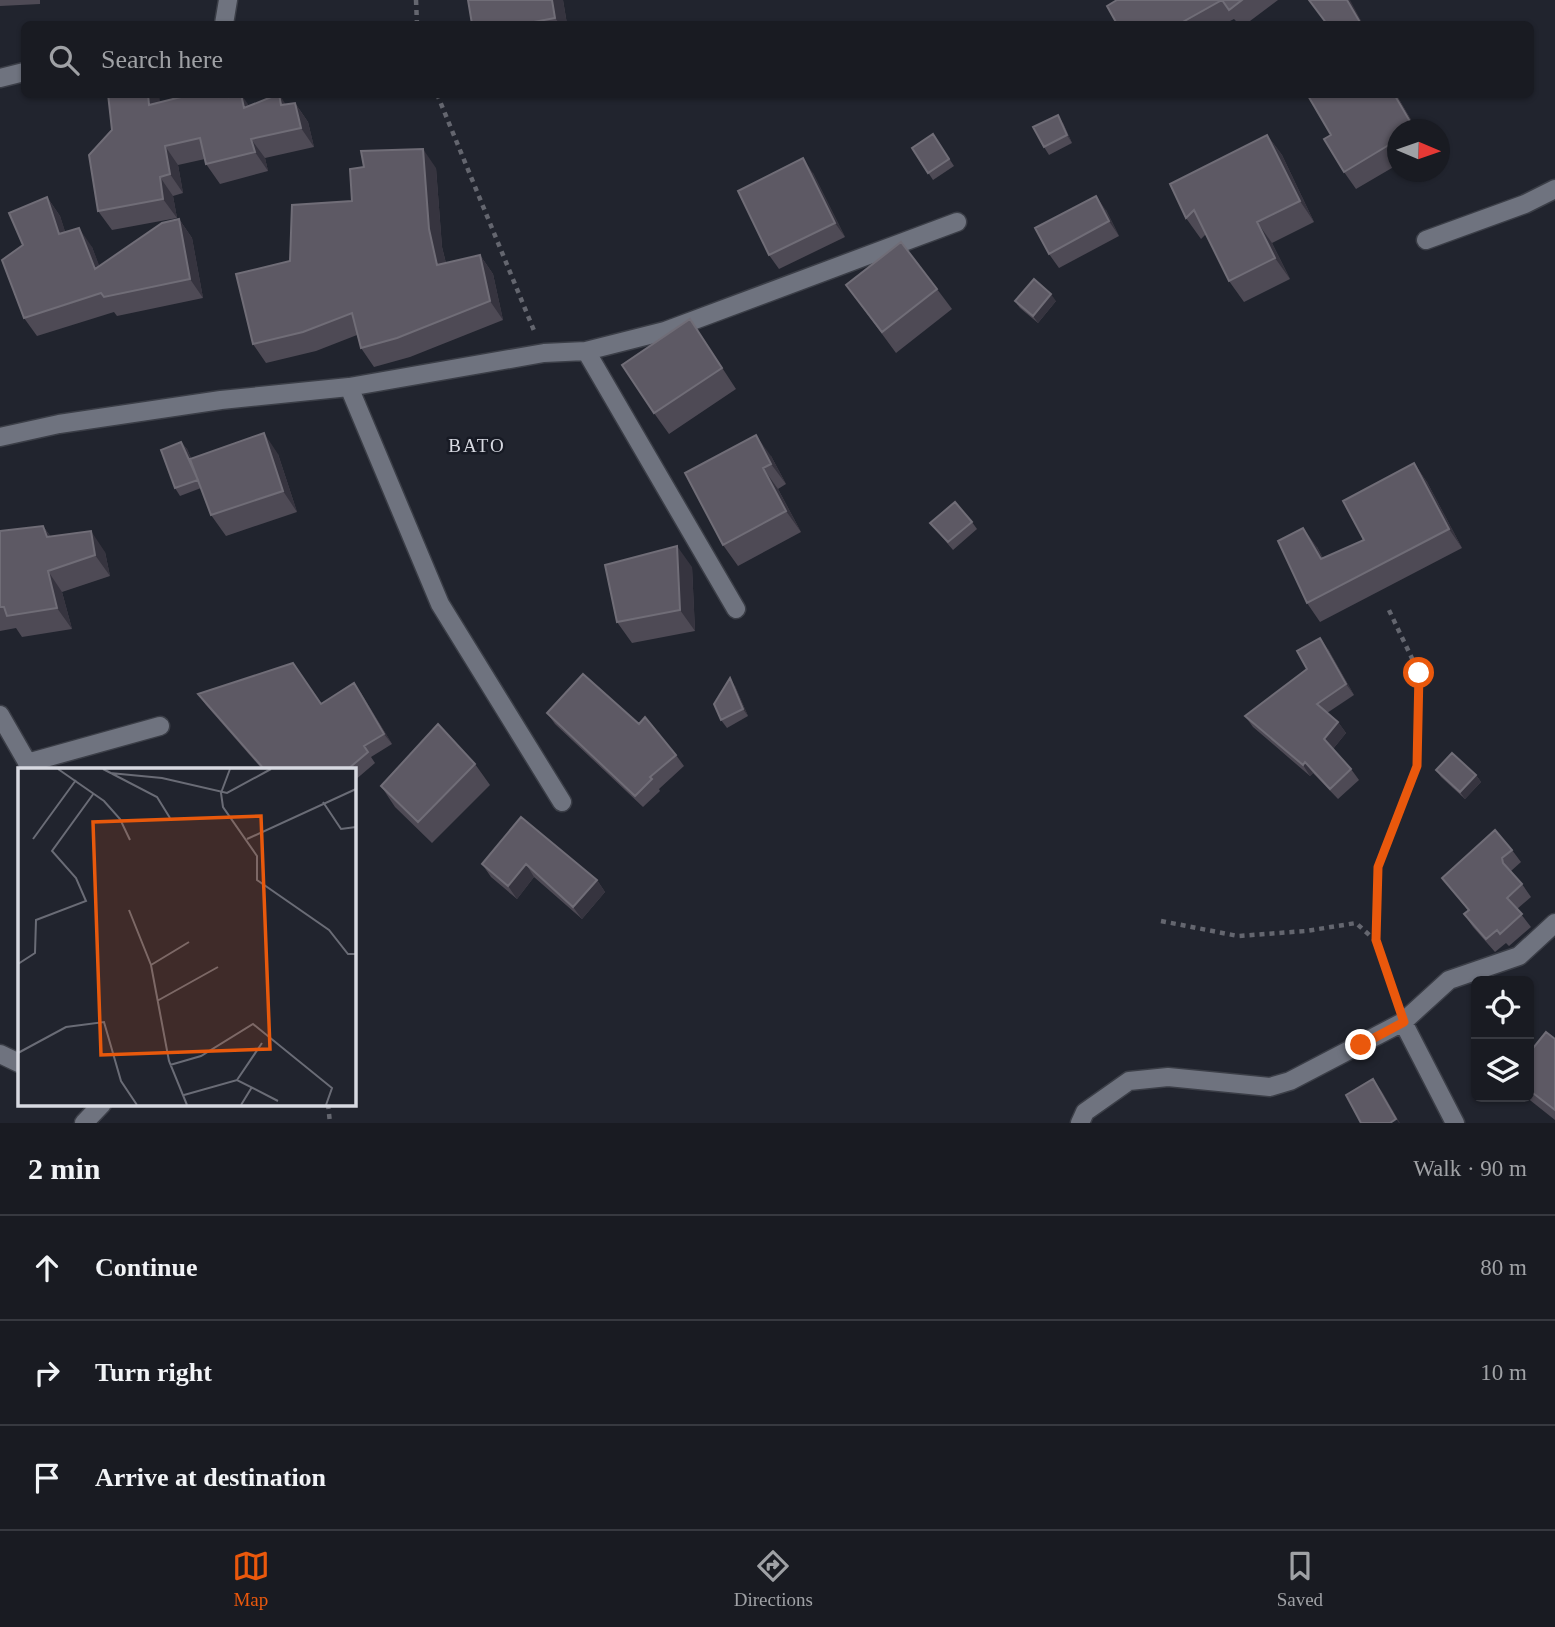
<!DOCTYPE html>
<html lang="en">
<head>
<meta charset="utf-8">
<style>
	body { margin:0; font-family:Georgia,serif; background:#26282f; color:#f1f3f6 }
	.controls { position:absolute; right:21px; bottom:21px; display:grid; overflow:hidden; border-radius:10px; box-shadow:0 2px 5px #0004 }
	.controls button { width:63px; height:63px; display:grid; place-items:center; padding:0; border:0; border-bottom:2px solid #373940; background:#191b22; color:#f1f3f6; font:35px sans-serif }
	.compass { position:absolute; left:1387px; top:119px; width:63px; height:63px; border-radius:50%; background:#191b22; box-shadow:0 2px 5px #0004; rotate:92deg }
	.stop { position:absolute; width:21px; height:21px; margin:-16px; border:5px solid #ea580c; border-radius:50%; background:#fff }
	.stop.end { background:#ea580c; border-color:#fff; box-shadow:0 2px 7px #0008 }
	.list { margin:0; padding:0; list-style:none }
	h2 { display:flex; justify-content:space-between; align-items:center; height:91px; margin:0; padding:0 28px; font-size:30px }
	h2 small { font-size:23px; font-weight:400; color:#9fa1a5 }
	.list li { display:grid; grid-template-columns:46px 1fr auto; gap:21px; align-items:center; box-sizing:border-box; height:105px; padding:0 28px; border-top:2px solid #373940 }
	.list b { display:block; font-size:26px; white-space:nowrap }
	.list em { font-size:23px; font-style:normal; color:#9fa1a5 }
	.icon { flex:none; width:38px; height:38px; fill:none; stroke:currentColor; stroke-width:2; stroke-linecap:round; stroke-linejoin:round }
	.map { position:relative; flex:none; width:1555px; height:1123px; overflow:hidden }
	.search { position:absolute; background:#191b22; box-shadow:0 2px 5px #0004; left:21px; right:21px; top:21px; height:77px; display:flex; align-items:center; gap:18px; box-sizing:border-box; padding:0 24px; border-radius:10px; color:#9fa1a5; font-size:26px }
	.sheet { height:406px; background:#191b22 }
	nav { display:flex; justify-content:space-around; align-items:center; box-sizing:border-box; height:98px; border-top:2px solid #373940; background:#191b22; font-size:19px; color:#9fa1a5 }
	nav a { display:grid; justify-items:center; gap:4px }
	nav .on { color:#ea580c }
	.map>svg:first-child { display:block }
	.lines { fill:none; stroke-linecap:round; stroke-linejoin:round }
	.minor-casing { stroke:#3b3e47; stroke-width:21 }
	.path { stroke:#64666f; stroke-width:4.5; stroke-dasharray:5 5; stroke-linecap:butt }
	.minor { stroke:#6f737f; stroke-width:18 }
	.wall { fill:#4e4a55 }
	.shaded-wall { fill:#36343f }
	.building { fill:#5d5964; stroke:#706d77; stroke-width:2 }
	.route { stroke:#ea580c; stroke-width:9 }
	.labels { text-anchor:middle; stroke-width:5; stroke-linejoin:round; paint-order:stroke }
	.neighbourhood-label { font-size:19px; letter-spacing:2px; fill:#d7d9e1; stroke:#171a24 }
	.inset-road { fill:none; stroke:#6a6c76; stroke-width:2 }
	.view { fill:#e8590c; fill-opacity:0.15; stroke:#e8590c; stroke-width:3.5 }
	.inset-edge { fill:none; stroke:#d7d9e1; stroke-width:3.5 }
</style>
</head>
<body>
<div class="map">
<svg width="1555" height="1123" viewBox="0 0 1555 1123">
	<rect width="100%" height="100%" fill="#21242e"/>
	<g class="lines">
		<defs>
			<path id="minor" d="M224,24l4,-24
				M0,78l24,-6
				M1426,240l99,-36 30,-15
				M586,351l150,258
				M349,387l91,217 122,198
				M0,437l59,-13 162,-24 128,-13 195,-34 42,-2 79,-20 292,-109
				M0,715l31,54
				M27,763l133,-37
				M1403,1022l52,101
				M0,1054l19,9
				M84,1123l18,-19
				M1080,1123l5,-11 44,-31 39,-4 102,10 20,-6 113,-59 46,-42 70,-24 36,-33"/>
		</defs>
		<use href="#minor" class="minor-casing"/>
		<path class="path" d="M416,0l1,24
			M437,94l98,239
			M1161,921l77,15 68,-5 50,-8 20,18 19,57
			M1376,941l2,-74 39,-101 2,-93 -32,-67
			M328,1104l2,19"/>
		<use href="#minor" class="minor"/>
	</g>
	<path class="wall" d="M0,0h40v4l-40,2z
		M468,0h95l4,24h-95z
		M1117,0h161l-32,24h-7l-5,-5 -10,5h-107z
		M231,94l18,12 37,-1 9,-2 13,19 6,25 -49,11 3,13 -48,13 -14,-20 -1,-5 -27,6 5,28 -10,3 4,22 -65,12 -14,-19 62,-109z
		M1396,94l21,36h-20v35l-41,24 -12,-17z
		M1063,123l9,20 -23,12 -5,-8z
		M933,134l21,32 -21,14 -21,-32z
		M1267,135l15,20 32,67 -42,21 18,36 -46,23 -15,-21 -23,-47 -5,5 -15,-21z
		M364,167l72,1 6,79 4,16 34,-8 13,19 10,46 -93,37 -36,10 -13,-19 -4,-13 -41,16 -50,12 -13,-19 37,-83 62,-60z
		M813,173l32,64 -66,32 -10,-14z
		M47,197l13,19 5,16 27,15 7,19 80,-47 13,19 11,60 -86,18 -3,-4 -77,24 -13,-18 -1,-73z
		M1106,210l13,26 -60,32 -10,-14z
		M846,285l91,4 15,20 -56,44z
		M1015,301h41l-18,22 -18,-15z
		M704,340l32,49 -67,45 -15,-21z
		M181,442l6,7 4,9 87,-4 19,58 -71,24 -15,-21 -10,-27 -21,8 -5,-8z
		M771,456l15,28 -8,5 23,43 -63,34 -15,-21 -38,-72z
		M1414,463l13,19 35,66 -142,74 -13,-19 10,-56 6,11 41,-18z
		M972,522l5,7 -24,21 -23,-27z
		M43,526l8,11 54,15 5,24 -48,16 10,37 -50,8 -6,-9 -16,3v-100z
		M692,567l3,64 -63,12 -15,-21z
		M1328,649l26,46 -27,18 11,9 8,11 -13,16 18,20 8,11 -21,19 -25,-26 -3,3 -57,-49 -8,-11 62,-47z
		M735,686l13,30 -21,12 -6,-8z
		M361,693l31,51 -21,13 4,6 -21,18v-12h-92l-56,-64 -8,-11 123,10z
		M547,713l92,11 37,31 8,11 -25,23 1,2 -17,16 -88,-83z
		M475,764l15,21 -58,58 -37,-36 -14,-21z
		M1436,770l40,5 5,7 -16,17 -24,-22z
		M521,817l76,63 8,12 -23,27 -48,-42 -17,22 -26,-22 -9,-13z
		M1512,850l9,12 -10,9v1l11,12 9,13 -14,12 14,18 -22,19 -3,-3 -11,9 -22,-25 -9,-13 4,-4 -26,-32z
		M1555,1039v81l-29,-23h3v-44z"/>
	<path class="shaded-wall" d="M552,0h11l4,24h-7l-5,-6z
		M1347,0h3l13,24h-2z
		M148,94h11l4,30 -14,-19z
		M241,94l13,19 -10,-5z
		M279,94l13,20 -11,-9z
		M1394,94h2l21,36h-2z
		M295,103l13,19 6,25 -13,-19z
		M1058,115l5,8 9,20 -5,-8z
		M1267,135l15,20 32,67 -14,-21z
		M251,139l14,19 3,13 -13,-19z
		M165,146l13,19 5,28 -13,-19z
		M423,149l13,19 6,79 9,37 -14,-19 -8,-36z
		M803,158l10,15 32,64 -10,-14z
		M160,177l13,19 4,22 -14,-19z
		M1096,196l10,14 13,26 -10,-15z
		M47,197l13,19 12,36 -13,-18z
		M179,219l13,19 11,60 -13,-19z
		M1257,222l15,21 18,36 -15,-21z
		M79,228l13,19 16,41 -13,-19z
		M480,255l13,19 10,46 -13,-19z
		M1051,294l5,7 -18,22 -5,-7z
		M264,433l14,21 19,58 -14,-21z
		M756,435l15,21 15,28 -15,-20z
		M181,442l6,7 16,38 -5,-7z
		M1414,463l13,19 35,66 -13,-19z
		M763,468l15,21 23,43 -15,-21z
		M43,526l15,21 -11,-10z
		M1303,528l14,19 17,31 -13,-19z
		M91,531l14,21 5,24 -15,-21z
		M677,546l15,21 3,64 -15,-21z
		M48,571l14,21 10,37 -15,-21z
		M1320,638l8,11 26,46 -8,-11z
		M730,678l5,8 13,30 -5,-7z
		M354,683l7,10 31,51 -8,-10z
		M1338,722l8,11 -14,17 -8,-11z
		M1305,762l8,11 -3,3 -7,-11z
		M1476,775l5,7 -16,17 -5,-7z
		M526,864l8,13 -17,22 -9,-13z
		M597,880l8,12 -23,27 -9,-12z
		M1373,1079l10,14 17,30h-1l-3,-4z"/>
	<path class="building" d="M468,0h84l3,18 -27,5v1h-56z
		M1117,0h125l-13,10 -7,-10 -43,24h-62l-10,-18z
		M1309,0h38l14,24h-34z
		M108,94h40l1,11 44,-11h35l1,3 12,-3 3,14 35,-14 2,11 14,-2 6,25 -50,11 4,13 -49,12 -6,-26 -35,8 5,28 -10,3 3,22 -65,12 -9,-56 23,-25z
		M1307,94h87l21,36h-18v10l-53,32 -20,-33 7,-4z
		M1058,115l9,20 -23,12 -11,-20z
		M933,134l16,25 -21,14 -16,-25z
		M1267,135l33,66 -43,21 18,36 -46,23 -35,-71 -8,8 -16,-34z
		M423,149l6,80 8,36 43,-10 10,46 -93,37 -36,10 -9,-35 -49,19 -50,12 -17,-70 54,-13 2,-56 60,-4 -2,-32 14,-2 -3,-16z
		M803,158l32,65 -66,32 -31,-64z
		M1096,196l13,25 -60,33 -14,-26z
		M47,197l12,37 20,-6 16,41 67,-46 17,-4 11,60 -86,18 -3,-4 -77,25 -22,-58 21,-15 -14,-32z
		M901,242l36,47 -55,43 -36,-47z
		M1034,279l17,15 -18,22 -18,-15z
		M690,319l32,49 -68,45 -32,-48z
		M264,433l19,58 -72,24 -21,-56z
		M756,435l15,29 -8,4 23,43 -63,34 -38,-72z
		M181,442l17,38 -23,8 -14,-38z
		M1414,463l35,66 -142,74 -29,-62 25,-13 18,31 43,-19 -21,-39z
		M955,502l17,20 -24,20 -18,-19z
		M43,526l4,11 44,-6 4,24 -47,16 9,37 -50,8 -3,-9h-4v-76z
		M677,546l3,64 -63,12 -12,-57z
		M1320,638l26,46 -29,20 21,18 -14,17 27,30 -21,20 -25,-27 -2,3 -58,-49 62,-47 -10,-18z
		M293,663l28,41 33,-21 30,51 -20,12 4,6 -20,17h-84l-66,-75z
		M583,674l56,50 6,-7 31,38 -26,22 2,2 -17,17 -88,-83z
		M730,678l13,31 -22,11 -7,-16z
		M438,724l37,40 -57,58 -37,-36z
		M1452,753l24,22 -16,17 -24,-22z
		M521,817l76,63 -24,27 -47,-43 -18,22 -26,-22z
		M1495,830l17,20 -10,8 1,5 19,21 -15,14 15,16 -22,20 -3,-4 -11,9 -22,-25 5,-4 -27,-32z
		M1546,1032l9,7v71l-26,-20v-37z
		M1373,1079l23,40 -6,4h-29l-15,-28z"/>
	<g class="lines">
		<path class="route" d="M1361,1045l43,-23 -28,-82 2,-73 39,-101 2,-93"/>
	</g>
	<g class="labels">
		<g class="neighbourhood-label">
			<text x="477" y="452">BATO</text>
		</g>
	</g>
	<g transform="translate(18 768)">
		<rect width="338" height="338" fill="#21242e"/>
		<path class="inset-road" d="M40,1l46,32 16,18 10,21M85,1l54,28 13,21M212,1l-9,24 2,14 34,49v24l72,50 19,24h8M92,5l52,5 65,15 44,-24M305,34l18,27 15,-2M15,71l43,-59M229,71l109,-50M111,142l22,55 18,96 18,44M0,196l17,-11 1,-33 50,-19 -10,-23 -24,-27 42,-58M133,197l38,-23M139,233l61,-34M0,285l48,-26 38,-5 17,59 16,24M152,297l31,-9 52,-32 79,64 -6,17M219,312l25,-37M166,327l53,-15 41,21M223,337l11,-18"/>
		<path class="view" d="M243,48l9,233 -169,6 -8,-233z"/>
		<rect width="338" height="338" class="inset-edge"/>
	</g>
</svg>
<div class="controls">
<button><svg class="icon" aria-label="locate" viewBox="0 0 24 24"><circle cx="12" cy="12" r="6"/><path d="M12 2v4M12 18v4M2 12h4M18 12h4"/></svg></button>
<button><svg class="icon" aria-label="layers" viewBox="0 0 24 24"><path d="M12 4l9 5-9 5-9-5zM3 14l9 5 9-5"/></svg></button>
</div>
<svg class="compass" viewBox="-18 -18 36 36"><path d="M0-13l5 13h-10z" fill="#e53935"/><path d="M0 13l5-13h-10z" fill="#9fa1a5"/></svg>
<div class="stop" style="left:1419px;top:673px"></div>
<div class="stop end" style="left:1361px;top:1045px"></div>
<div class="search"><svg class="icon" aria-label="search" viewBox="0 0 24 24"><circle cx="10" cy="10" r="6"/><path d="M15 15l6 6"/></svg>Search here</div>
</div>
<section class="sheet">
<h2>2 min<small>Walk · 90 m</small></h2>
<ul class="list">
<li><svg class="icon" aria-label="ahead" viewBox="0 0 24 24"><path d="M12 20V5M6 11l6-6 6 6"/></svg><div><b>Continue</b></div><em>80 m</em></li>
<li><svg class="icon" aria-label="right" viewBox="0 0 24 24"><path d="M7 20v-9h11M14 6l5 5-5 5"/></svg><div><b>Turn right</b></div><em>10 m</em></li>
<li><svg class="icon" aria-label="arrive" viewBox="0 0 24 24"><path d="M6 21V4h12l-3 4 3 4H6"/></svg><div><b>Arrive at destination</b></div></li>
</ul>
</section>
<nav>
<a class="on"><svg class="icon" aria-label="map" viewBox="0 0 24 24"><path d="M3 6l6-2 6 2 6-2v14l-6 2-6-2-6 2zM9 4v14M15 6v14"/></svg>Map</a>
<a><svg class="icon" aria-label="directions" viewBox="0 0 24 24"><path d="M12 3l9 9-9 9-9-9zM9 14v-3h6M13 9l2 2-2 2"/></svg>Directions</a>
<a><svg class="icon" aria-label="saved" viewBox="0 0 24 24"><path d="M7 4h10v16l-5-4-5 4z"/></svg>Saved</a>
</nav>
</body>
</html>
